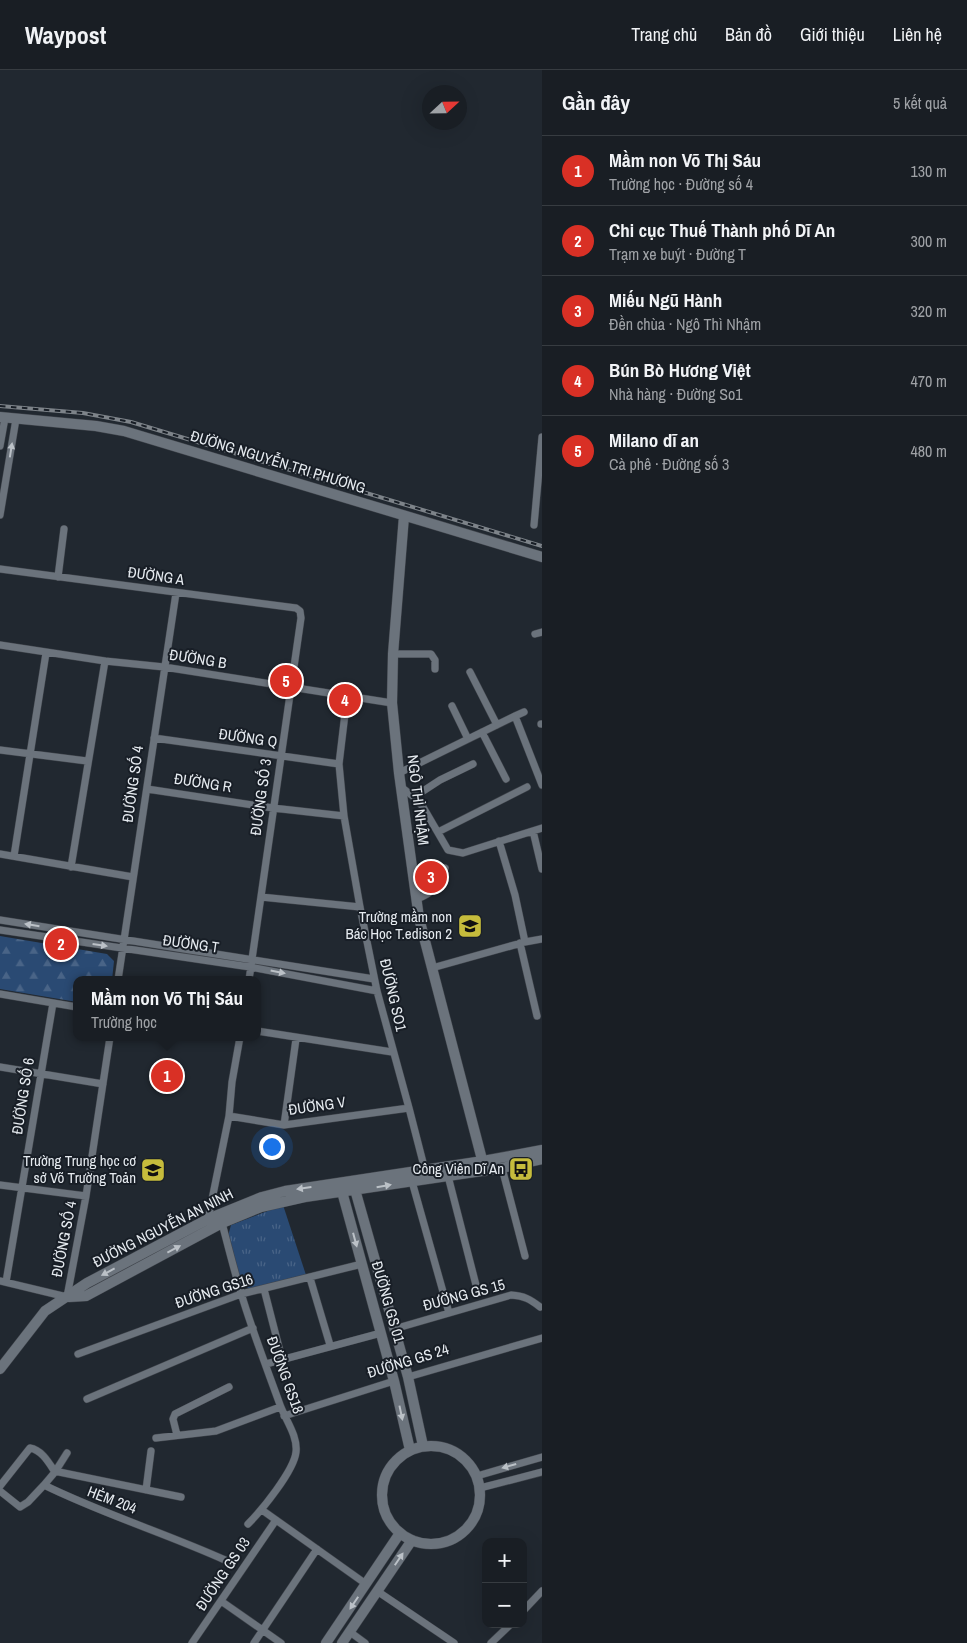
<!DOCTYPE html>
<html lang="vi">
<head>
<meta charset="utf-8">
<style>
	body { margin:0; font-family:"Archivo Narrow",sans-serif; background:#22272c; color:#f1f3f6 }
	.controls { position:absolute; right:15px; bottom:15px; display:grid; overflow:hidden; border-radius:10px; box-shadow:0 5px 20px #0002 }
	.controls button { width:45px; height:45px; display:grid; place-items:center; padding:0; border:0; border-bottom:1px solid #373c41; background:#191e24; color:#f1f3f6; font:25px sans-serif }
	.compass { position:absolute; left:422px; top:15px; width:45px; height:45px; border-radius:50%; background:#191e24; box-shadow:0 5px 20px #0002; rotate:68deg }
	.you { position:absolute; left:271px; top:1076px; width:18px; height:18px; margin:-12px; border:4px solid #fff; border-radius:50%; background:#1a73e8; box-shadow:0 0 0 8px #1a73e833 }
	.badge { display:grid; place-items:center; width:32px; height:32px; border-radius:50%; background:#d93025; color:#fff; font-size:16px; font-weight:700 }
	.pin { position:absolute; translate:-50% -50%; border:2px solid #fff; box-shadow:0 1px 5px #0006 }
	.popup { position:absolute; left:73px; top:906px; width:188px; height:65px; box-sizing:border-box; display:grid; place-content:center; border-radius:10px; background:#191e24; filter:drop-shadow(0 1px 4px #0005); font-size:16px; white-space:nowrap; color:#9fa2a6 }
	.popup b { font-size:19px; color:#f1f3f6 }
	.popup::after { content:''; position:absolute; left:50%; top:100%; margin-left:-10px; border:10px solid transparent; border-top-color:#191e24 }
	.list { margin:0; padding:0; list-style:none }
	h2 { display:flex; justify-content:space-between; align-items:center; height:65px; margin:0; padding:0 20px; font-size:21px }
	h2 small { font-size:16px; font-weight:400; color:#9fa2a6 }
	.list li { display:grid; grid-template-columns:32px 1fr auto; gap:15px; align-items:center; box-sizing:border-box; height:70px; padding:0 20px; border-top:1px solid #373c41 }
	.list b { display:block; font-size:19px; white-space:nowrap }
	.list p { margin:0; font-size:16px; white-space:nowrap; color:#9fa2a6 }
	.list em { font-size:16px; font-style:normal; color:#9fa2a6 }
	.map { position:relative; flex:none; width:542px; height:1573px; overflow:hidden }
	header { display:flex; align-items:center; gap:30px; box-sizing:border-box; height:70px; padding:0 25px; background:#191e24; border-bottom:1px solid #373c41 }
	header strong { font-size:24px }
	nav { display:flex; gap:28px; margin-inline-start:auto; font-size:18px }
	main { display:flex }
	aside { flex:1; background:#191e24 }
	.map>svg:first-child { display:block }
	.grass { fill:url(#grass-tufts) }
	.forest { fill:url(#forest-firs) }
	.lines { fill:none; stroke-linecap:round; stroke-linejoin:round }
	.street-casing { stroke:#40454c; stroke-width:8 }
	.secondary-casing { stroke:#40454c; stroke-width:11 }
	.street { stroke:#6b737c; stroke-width:7 }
	.secondary { stroke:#6b737c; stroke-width:10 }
	.rail-casing { stroke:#7d8389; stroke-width:4 }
	.rail { stroke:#181e26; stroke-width:2; stroke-dasharray:5.5; stroke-linecap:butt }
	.oneway { fill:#bbc1c7 }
	.labels { text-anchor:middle; stroke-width:4; stroke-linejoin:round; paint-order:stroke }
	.street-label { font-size:15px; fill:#e6ebf0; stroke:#181e26 }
	.poi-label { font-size:15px; fill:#e6ebf0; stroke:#181e26; text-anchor:end }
</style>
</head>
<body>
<header>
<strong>Waypost</strong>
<nav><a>Trang chủ</a><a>Bản đồ</a><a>Giới thiệu</a><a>Liên hệ</a></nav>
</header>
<main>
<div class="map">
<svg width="542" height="1573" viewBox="0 0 542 1573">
	<defs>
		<pattern id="grass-tufts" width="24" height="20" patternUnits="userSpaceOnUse" patternTransform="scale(1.25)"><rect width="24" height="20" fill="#2a4a73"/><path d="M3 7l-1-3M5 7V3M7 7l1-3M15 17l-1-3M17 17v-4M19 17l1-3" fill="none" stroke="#496487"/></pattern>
		<pattern id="forest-firs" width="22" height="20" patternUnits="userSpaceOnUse" patternTransform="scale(1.25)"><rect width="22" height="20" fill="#2a4a73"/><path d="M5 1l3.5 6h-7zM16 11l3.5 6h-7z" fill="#496487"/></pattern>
	</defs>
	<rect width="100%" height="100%" fill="#212830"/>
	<path class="grass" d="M283,1135l23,70 -55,15 -11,-7 -12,-47 3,-11z"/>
	<path class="forest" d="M0,866l107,18 7,7 -2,19h-35v22l-77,-13z"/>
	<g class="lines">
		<defs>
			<path id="street" d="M0,376l5,-28
				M0,445l16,-96
				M534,455l8,-88
				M0,499l296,39 4,3 1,7 -52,362
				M58,507l6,-48
				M535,564l7,-2
				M0,575l105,16 59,6 228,36
				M393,584h38l4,6v9
				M470,602l27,53
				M347,627l-8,67 5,52 16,91 17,84 32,117 17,66
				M452,636l16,33
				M515,646l9,-4
				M541,654h1
				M482,662l24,47
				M154,668l185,26
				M0,680l87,11
				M399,703l116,-57 27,69
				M401,717l13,10 9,10 25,43 15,3 79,-25
				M147,719l126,19 71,8
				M414,727l26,-17 33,-16
				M533,761l9,38
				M438,762l89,-45
				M499,771l16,54 10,47
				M0,784l133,23
				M14,786l32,-203
				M71,797l34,-206
				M261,827l99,10
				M416,829c17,-5 23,-15 29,-31
				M0,850l374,59
				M0,860l250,37 127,24
				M520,873l17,73
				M432,898l93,-26 17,-3
				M118,910l58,-387
				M0,924l77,13
				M257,961l135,21
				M0,997l103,17
				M229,1046l55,9 125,-17
				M284,1055l12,-86
				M502,1098l23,88
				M448,1106l29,113
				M411,1108l38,135
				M0,1115l86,11
				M208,1149l21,-103 3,-34 8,-45
				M222,1153c6,23 12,47 19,70 11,37 25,73 38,109 5,16 19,33 17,50 -2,19 -35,59 -48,72
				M310,1208l20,67
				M0,1211l67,16 19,-101 24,-159
				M6,1212l47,-279
				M264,1219l18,70
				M394,1259l117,-34c13,1 19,4 29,12
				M78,1284l163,-60 121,-30
				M266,1294l115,-31
				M408,1307l134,-39
				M87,1329l166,-71
				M284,1346l110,-35
				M177,1365l-4,-16 2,-5 54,-27
				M156,1368l60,-7 64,-24
				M477,1406l65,-19
				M44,1415l11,-13h4l122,25
				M0,1416l30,-38c12,2 19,15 25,24l12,-19
				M480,1418l62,-16
				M146,1420l5,-39
				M0,1421l20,16 8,-5 16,-17c59,29 121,48 181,75
				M262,1440l104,74
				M377,1521l77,52
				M221,1531l60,42
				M523,1541l19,-20
				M350,1562l15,11
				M192,1573l84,-123
				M254,1573l63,-94
				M491,1573l20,-19"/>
			<path id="secondary" d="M0,347l96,9 28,5 418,126
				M404,446l-11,138 -1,49 7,70 20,145 66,253
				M354,1116l54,191 15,69
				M341,1118l53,193 16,69
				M69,1227l17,-1 136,-73 39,-16 44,-10 197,-29 40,-9
				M0,1299l45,-58 42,-28 121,-64 54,-22 23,-6 198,-30 59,-11
				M382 1425a49 49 0 1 1 98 0a49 49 0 1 1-98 0Z
				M326,1573l74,-110
				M342,1573l70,-103"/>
		</defs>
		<use href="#street" class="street-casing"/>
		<use href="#secondary" class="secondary-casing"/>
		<use href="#street" class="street"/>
		<use href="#secondary" class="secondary"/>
		<defs>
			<path id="rail" d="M0,336l83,7 48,9 411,124"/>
		</defs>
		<use href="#rail" class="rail-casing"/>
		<use href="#rail" class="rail"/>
	</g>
	<defs><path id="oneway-solid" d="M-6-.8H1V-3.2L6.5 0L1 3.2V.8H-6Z" transform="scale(1.25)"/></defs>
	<g class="oneway">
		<use href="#oneway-solid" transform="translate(11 380) rotate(-81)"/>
		<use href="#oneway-solid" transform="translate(32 855) rotate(-171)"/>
		<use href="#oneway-solid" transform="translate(100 875) rotate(8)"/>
		<use href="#oneway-solid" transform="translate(278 902) rotate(11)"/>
		<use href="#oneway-solid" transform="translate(384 1116) rotate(-10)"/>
		<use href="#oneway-solid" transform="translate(304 1118) rotate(172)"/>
		<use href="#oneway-solid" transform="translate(355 1170) rotate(75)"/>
		<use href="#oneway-solid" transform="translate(174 1179) rotate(-28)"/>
		<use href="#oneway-solid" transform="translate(108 1202) rotate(152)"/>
		<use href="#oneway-solid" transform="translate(401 1343) rotate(78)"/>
		<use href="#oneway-solid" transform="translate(509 1396) rotate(164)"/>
		<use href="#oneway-solid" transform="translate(399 1489) rotate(-56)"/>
		<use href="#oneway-solid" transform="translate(354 1533) rotate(124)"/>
	</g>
	<defs>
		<symbol id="school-square" viewBox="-11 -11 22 22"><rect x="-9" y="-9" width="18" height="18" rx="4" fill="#c6bc3c" stroke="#181e26"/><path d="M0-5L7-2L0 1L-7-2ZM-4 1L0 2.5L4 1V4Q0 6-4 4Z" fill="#111"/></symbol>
		<symbol id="bus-square" viewBox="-11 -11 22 22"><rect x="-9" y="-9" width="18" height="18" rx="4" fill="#c6bc3c" stroke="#181e26"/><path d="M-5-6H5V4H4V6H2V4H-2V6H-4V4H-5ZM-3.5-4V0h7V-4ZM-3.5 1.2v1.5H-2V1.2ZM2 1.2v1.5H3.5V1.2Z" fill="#111"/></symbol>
	</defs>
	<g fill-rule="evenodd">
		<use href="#school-square" x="456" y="842" width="28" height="28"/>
		<use href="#bus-square" x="507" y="1085" width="28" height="28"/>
		<use href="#school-square" x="139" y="1086" width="28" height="28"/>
	</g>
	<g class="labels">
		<g class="street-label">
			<text transform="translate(278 392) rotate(17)" y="5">ĐƯỜNG NGUYỄN TRI PHƯƠNG</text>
			<text transform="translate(156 506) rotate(8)" y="5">ĐƯỜNG A</text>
			<text transform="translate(198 589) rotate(9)" y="5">ĐƯỜNG B</text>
			<text transform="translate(248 668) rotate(8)" y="5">ĐƯỜNG Q</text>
			<text transform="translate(203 713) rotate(9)" y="5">ĐƯỜNG R</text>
			<text transform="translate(133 714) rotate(-82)" y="5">ĐƯỜNG SỐ 4</text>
			<text transform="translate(261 727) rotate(-82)" y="5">ĐƯỜNG SỐ 3</text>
			<text transform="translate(418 730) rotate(83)" y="5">NGÔ THÌ NHẬM</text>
			<text transform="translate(191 874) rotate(8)" y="5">ĐƯỜNG T</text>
			<text transform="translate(393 925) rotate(77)" y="5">ĐƯỜNG SO1</text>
			<text transform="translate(23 1026) rotate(-81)" y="5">ĐƯỜNG SỐ 6</text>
			<text transform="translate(317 1036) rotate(-8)" y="5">ĐƯỜNG V</text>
			<text transform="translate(163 1158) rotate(-27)" y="5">ĐƯỜNG NGUYỄN AN NINH</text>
			<text transform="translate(64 1169) rotate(-79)" y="5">ĐƯỜNG SỐ 4</text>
			<text transform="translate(214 1221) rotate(-18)" y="5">ĐƯỜNG GS16</text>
			<text transform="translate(464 1225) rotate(-15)" y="5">ĐƯỜNG GS 15</text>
			<text transform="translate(388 1232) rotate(74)" y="5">ĐƯỜNG GS 01</text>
			<text transform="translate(408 1291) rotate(-17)" y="5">ĐƯỜNG GS 24</text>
			<text transform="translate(285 1305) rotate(70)" y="5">ĐƯỜNG GS18</text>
			<text transform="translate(112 1430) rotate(21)" y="5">HẺM 204</text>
			<text transform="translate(223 1504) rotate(-56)" y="5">ĐƯỜNG GS 03</text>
		</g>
		<g class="poi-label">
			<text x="452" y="852">Trường mầm non<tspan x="452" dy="17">Bác Học T.edison 2</tspan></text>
			<text x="136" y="1096">Trường Trung học cơ<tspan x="136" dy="17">sở Võ Trường Toản</tspan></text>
			<text x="504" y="1104">Công Viên Dĩ An</text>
		</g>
	</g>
</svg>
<div class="controls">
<button>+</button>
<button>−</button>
</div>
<svg class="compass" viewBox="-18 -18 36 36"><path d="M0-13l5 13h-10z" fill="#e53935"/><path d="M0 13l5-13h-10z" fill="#9fa2a6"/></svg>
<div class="you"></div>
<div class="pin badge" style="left:167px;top:1006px">1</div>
<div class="popup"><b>Mầm non Võ Thị Sáu</b>Trường học</div>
<div class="pin badge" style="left:61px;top:874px">2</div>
<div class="pin badge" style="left:431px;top:807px">3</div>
<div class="pin badge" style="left:345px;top:630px">4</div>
<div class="pin badge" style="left:286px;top:611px">5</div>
</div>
<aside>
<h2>Gần đây<small>5 kết quả</small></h2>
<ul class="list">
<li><span class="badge">1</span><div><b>Mầm non Võ Thị Sáu</b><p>Trường học · Đường số 4</p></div><em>130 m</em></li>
<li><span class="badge">2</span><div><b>Chi cục Thuế Thành phố Dĩ An</b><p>Trạm xe buýt · Đường T</p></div><em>300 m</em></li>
<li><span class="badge">3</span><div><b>Miếu Ngũ Hành</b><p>Đền chùa · Ngô Thì Nhậm</p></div><em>320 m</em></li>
<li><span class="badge">4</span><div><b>Bún Bò Hương Việt</b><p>Nhà hàng · Đường So1</p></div><em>470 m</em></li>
<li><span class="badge">5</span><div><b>Milano dĩ an</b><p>Cà phê · Đường số 3</p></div><em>480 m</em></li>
</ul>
</aside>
</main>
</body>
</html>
